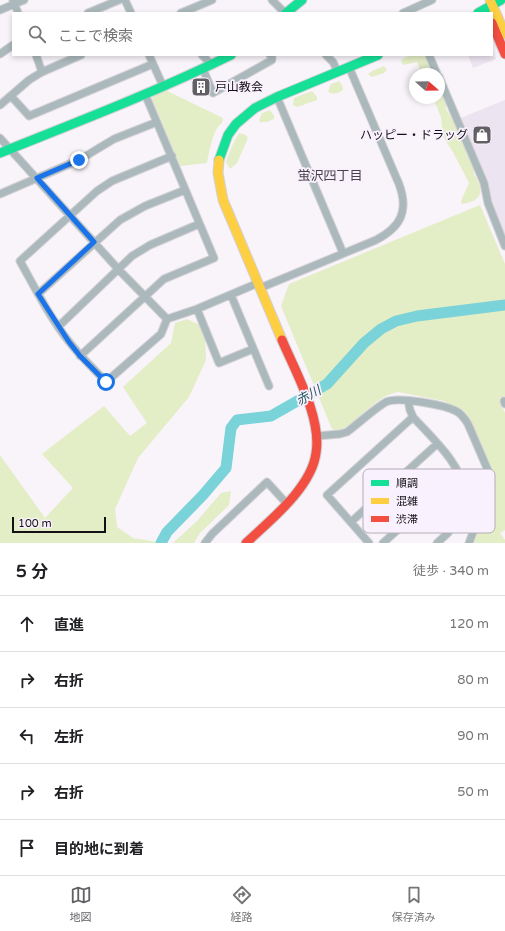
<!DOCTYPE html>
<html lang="ja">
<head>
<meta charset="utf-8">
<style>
	body { margin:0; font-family:"Varela Round","Noto Sans JP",sans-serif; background:#f2f2f2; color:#202124 }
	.compass { position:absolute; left:409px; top:68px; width:36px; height:36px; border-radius:50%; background:#fff; box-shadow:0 2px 6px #0003; rotate:110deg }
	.scale { position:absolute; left:12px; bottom:10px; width:94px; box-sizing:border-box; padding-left:4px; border:2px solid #131115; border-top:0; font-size:11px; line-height:14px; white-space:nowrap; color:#131115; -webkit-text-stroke:3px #f9f1fd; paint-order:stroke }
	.stop { position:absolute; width:12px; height:12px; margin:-9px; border:3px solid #1a73e8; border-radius:50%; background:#fff }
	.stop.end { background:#1a73e8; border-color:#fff; box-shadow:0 1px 4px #0008 }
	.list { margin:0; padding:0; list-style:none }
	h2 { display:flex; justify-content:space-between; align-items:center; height:52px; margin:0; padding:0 16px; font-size:17px }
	h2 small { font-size:13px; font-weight:400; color:#757577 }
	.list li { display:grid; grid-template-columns:26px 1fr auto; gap:12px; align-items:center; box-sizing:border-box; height:56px; padding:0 16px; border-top:1px solid #e0e0e0 }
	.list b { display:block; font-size:15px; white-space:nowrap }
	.list em { font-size:13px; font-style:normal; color:#757577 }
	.icon { flex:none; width:22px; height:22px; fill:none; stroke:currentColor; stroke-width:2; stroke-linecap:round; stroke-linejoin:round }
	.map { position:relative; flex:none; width:505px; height:543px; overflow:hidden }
	.search { position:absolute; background:#fff; box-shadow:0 2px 6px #0003; left:12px; right:12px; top:12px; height:44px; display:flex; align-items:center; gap:10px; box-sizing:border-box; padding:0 14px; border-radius:0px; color:#757577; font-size:15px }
	.sheet { height:332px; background:#fff }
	nav { display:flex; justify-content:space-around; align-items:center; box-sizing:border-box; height:56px; border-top:1px solid #e0e0e0; background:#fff; font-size:11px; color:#757577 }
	nav a { display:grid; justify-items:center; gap:2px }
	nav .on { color:#636065 }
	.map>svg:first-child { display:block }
	.built { fill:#ece4f0 }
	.green { fill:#e3edc6 }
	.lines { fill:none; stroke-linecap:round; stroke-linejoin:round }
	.river { stroke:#79d3d9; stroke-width:11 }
	.street-casing { stroke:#d3d1d5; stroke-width:9 }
	.fast-casing { stroke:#d3d1d5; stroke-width:11 }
	.slow-casing { stroke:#d3d1d5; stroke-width:11 }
	.jam-casing { stroke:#d3d1d5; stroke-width:11 }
	.street { stroke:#abb9bc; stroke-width:7 }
	.fast { stroke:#16e098; stroke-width:9 }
	.slow { stroke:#ffcf43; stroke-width:9 }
	.jam { stroke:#f24e42; stroke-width:9 }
	.route { stroke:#1a73e8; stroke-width:5 }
	.labels { text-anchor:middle; stroke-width:3.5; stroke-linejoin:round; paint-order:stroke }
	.poi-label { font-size:12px; fill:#131115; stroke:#f9f1fd; text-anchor:start }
	.neighbourhood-label { font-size:13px; fill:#48424b; stroke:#f9f1fd }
	.water-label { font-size:13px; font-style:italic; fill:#215759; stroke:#f9f1fd }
	.key { fill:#f9f1fd; stroke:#b4aeb7; stroke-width:1 }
	.key-label { font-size:11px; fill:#131115 }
</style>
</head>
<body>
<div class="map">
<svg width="505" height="543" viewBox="0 0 505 543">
	<rect width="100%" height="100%" fill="#f8f4fa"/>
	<path class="built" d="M492,49l4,10 -23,9 -5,-13h24z
		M505,100v139l-47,-120z"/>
	<path class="green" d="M410,55h16l3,6 -1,2 3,4 2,7h-9l-3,-2 -4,-10 -14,3 -2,-4 1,-2z
		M384,66l3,4 -3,3 -12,4 -4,-3 4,-3z
		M339,81l4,6v3c-4,3 -11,6 -15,1l3,-7z
		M439,86c4,6 8,16 7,23l11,17 13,33c4,5 6,9 4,15 10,15 10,27 -12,30l-1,-3 8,-18 -15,-29 -11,-18 -2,-19 -8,-19h6z
		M165,90l58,28 -1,5c-9,5 -13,30 -15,40l-27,3 -28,-67 3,-5z
		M312,91l5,6v3l-20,7 -4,-2 1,-7z
		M270,110l4,6v3l-7,3h-7l-1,-2 3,-7z
		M239,133l7,2 2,3 -11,25 -7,6 -4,-7 6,-16z
		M480,205l25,59v132l-6,3 6,14v117l-5,3 5,7v3h-31l20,-55 -2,-17 -27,-59 -6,-2 -15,-9 -46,-9c-22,4 -35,25 -54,36 -4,2 -8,2 -12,1l-51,-123 8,-22z
		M187,319l13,6 5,14 1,21 -17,37 -51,61 -23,51 2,18 16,11 30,5h-163v-88l45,63 28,-30 -31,-34 62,-48 26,30 17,-13 -24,-36 48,-44 4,-20z
		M231,491l-2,14 -29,28 -6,10h-21l24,-22 24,-28z"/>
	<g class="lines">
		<path class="river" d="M161,543l6,-11 36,-37 23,-27 5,-40 6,-8 34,-4 56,-32 37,-41 17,-14 15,-8 21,-5 88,-11"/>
		<defs>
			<path id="street" d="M13,0l5,13
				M125,0l6,13
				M272,0l13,13
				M0,10l24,-10
				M88,13l31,-13
				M181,13l31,-13
				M403,13l29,-13
				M0,54l13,-9
				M36,55l6,17
				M149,55l14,31
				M202,55l10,10
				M326,55l7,7 5,10
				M429,55l8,19
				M203,69l10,24 59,-33v-3l-2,-2
				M439,77l45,106 4,20 17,43
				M11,96l18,20 124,-52
				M277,97l66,156
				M0,105l29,-25 13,-8 39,-17
				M0,138l119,132 48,49
				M172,156l-60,25 -15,10 -77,70c15,27 30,57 50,82 11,14 24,26 36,39l55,-48 6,-15 30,-10 61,-26
				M0,194l79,-34 35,-21 43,-17
				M260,288l116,-48c25,-13 33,-29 23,-56l-50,-117
				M38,294l82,-74 25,-14 40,-16
				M231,295l38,91
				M197,309l22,54 34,-14
				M59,326l73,-70 18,-11 49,-21
				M80,356l84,-77 50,-21 -69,-164
				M408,401l2,9 3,7c18,20 50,48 51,76l-16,40 -11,10
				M505,401h-1l1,3
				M317,436l23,-2 7,-2c11,-8 28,-24 39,-30 12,-6 58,3 70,9 6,3 9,8 12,13l22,51 1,10 -22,58
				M351,522l86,-78
				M205,543l7,-9 55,-52 20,22
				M369,543l-42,-48 86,-78
				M383,543l75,-68"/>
			<path id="fast" d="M286,13l16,-13
				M478,13l23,-13
				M0,153c77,-31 156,-61 231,-98
				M219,160l9,-25 8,-11 19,-16 22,-11 101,-42"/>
			<path id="slow" d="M490,0l15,34
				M219,160l-1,13 5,27 59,140"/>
			<path id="jam" d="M492,23l13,31
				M246,543c16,-15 34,-30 48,-47 10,-12 20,-27 22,-43 6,-35 -21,-82 -34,-113"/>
		</defs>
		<use href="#street" class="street-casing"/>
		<use href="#fast" class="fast-casing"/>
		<use href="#slow" class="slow-casing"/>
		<use href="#jam" class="jam-casing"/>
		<use href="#street" class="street"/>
		<use href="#fast" class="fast"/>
		<use href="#slow" class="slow"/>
		<use href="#jam" class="jam"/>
	</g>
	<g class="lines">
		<path class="route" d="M79,160l-42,18 57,64 -56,52 31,48 11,14 26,26"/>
	</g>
	<defs>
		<symbol id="building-square" viewBox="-11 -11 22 22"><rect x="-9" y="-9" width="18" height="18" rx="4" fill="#636065" stroke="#f9f1fd"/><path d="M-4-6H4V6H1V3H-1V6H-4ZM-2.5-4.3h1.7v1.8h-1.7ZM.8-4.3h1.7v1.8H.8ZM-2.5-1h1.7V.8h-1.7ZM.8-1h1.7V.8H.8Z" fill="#fff"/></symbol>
		<symbol id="shop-square" viewBox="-11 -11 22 22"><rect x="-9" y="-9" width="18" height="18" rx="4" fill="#636065" stroke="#f9f1fd"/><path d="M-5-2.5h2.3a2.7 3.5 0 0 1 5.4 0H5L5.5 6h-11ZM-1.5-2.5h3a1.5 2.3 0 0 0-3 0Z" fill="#fff"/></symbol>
	</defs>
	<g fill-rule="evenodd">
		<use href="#building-square" x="190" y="76" width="22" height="22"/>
		<use href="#shop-square" x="471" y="124" width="22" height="22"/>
	</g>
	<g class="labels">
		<g class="poi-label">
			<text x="215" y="91">戸山教会</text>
			<text x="468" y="139" text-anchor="end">ハッピー・ドラッグ</text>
		</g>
		<g class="neighbourhood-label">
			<text x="330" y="180">蛍沢四丁目</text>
		</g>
		<g class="water-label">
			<text transform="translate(308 395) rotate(-29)" y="5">赤川</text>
		</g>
	</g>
	<rect x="363" y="469" width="132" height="64" rx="6" class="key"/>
	<rect x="371" y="480" width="18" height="6" fill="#16e098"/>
	<rect x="371" y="498" width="18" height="6" fill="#ffcf43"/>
	<rect x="371" y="516" width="18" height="6" fill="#f24e42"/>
	<g class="key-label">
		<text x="396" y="487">順調</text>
		<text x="396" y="505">混雑</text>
		<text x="396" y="523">渋滞</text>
	</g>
</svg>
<svg class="compass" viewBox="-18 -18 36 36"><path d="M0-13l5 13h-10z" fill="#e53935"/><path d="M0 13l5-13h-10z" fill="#757577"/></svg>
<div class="scale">100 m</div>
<div class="stop" style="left:106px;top:382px"></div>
<div class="stop end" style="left:79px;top:160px"></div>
<div class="search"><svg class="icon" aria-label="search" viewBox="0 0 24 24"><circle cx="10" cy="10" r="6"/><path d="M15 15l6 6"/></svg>ここで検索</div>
</div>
<section class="sheet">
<h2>5 分<small>徒歩 · 340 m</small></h2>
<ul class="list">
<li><svg class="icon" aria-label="ahead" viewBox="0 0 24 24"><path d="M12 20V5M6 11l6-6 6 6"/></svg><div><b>直進</b></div><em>120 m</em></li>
<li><svg class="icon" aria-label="right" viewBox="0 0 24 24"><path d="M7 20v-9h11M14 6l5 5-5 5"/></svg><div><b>右折</b></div><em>80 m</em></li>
<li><svg class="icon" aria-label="left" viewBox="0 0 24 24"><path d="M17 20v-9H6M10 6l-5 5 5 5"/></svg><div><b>左折</b></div><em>90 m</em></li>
<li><svg class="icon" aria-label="right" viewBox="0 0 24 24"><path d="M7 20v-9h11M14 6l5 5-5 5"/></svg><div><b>右折</b></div><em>50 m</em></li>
<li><svg class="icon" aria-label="arrive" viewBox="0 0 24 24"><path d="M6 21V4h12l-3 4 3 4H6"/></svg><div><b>目的地に到着</b></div></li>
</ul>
</section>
<nav>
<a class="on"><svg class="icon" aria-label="map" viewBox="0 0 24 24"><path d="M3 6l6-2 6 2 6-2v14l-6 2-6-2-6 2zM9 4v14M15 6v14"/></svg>地図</a>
<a><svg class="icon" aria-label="directions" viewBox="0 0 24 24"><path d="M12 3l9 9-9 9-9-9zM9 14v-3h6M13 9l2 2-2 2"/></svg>経路</a>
<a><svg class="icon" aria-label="saved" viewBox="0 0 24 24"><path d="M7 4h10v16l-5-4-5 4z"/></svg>保存済み</a>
</nav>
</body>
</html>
